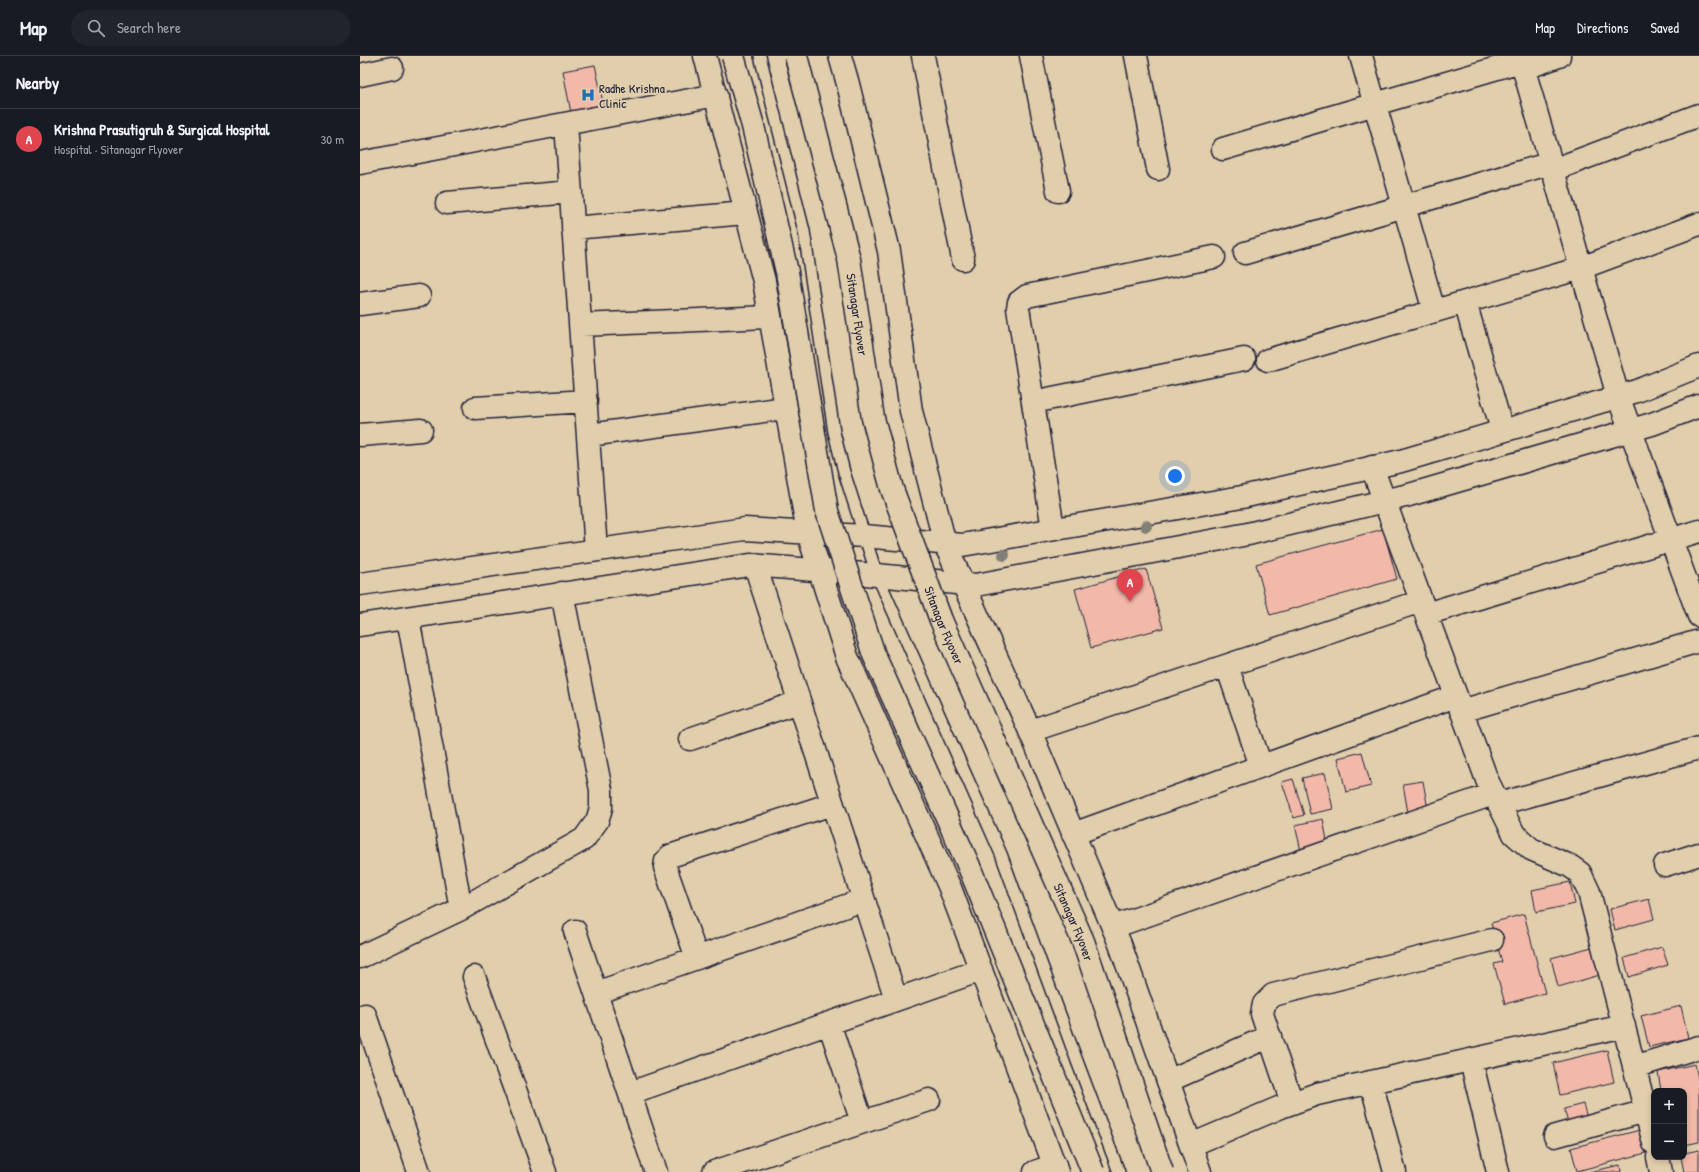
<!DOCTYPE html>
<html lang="en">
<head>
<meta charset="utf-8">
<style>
	body { margin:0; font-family:"Patrick Hand",sans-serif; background:#20242c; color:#f1f3f6 }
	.controls { position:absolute; right:12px; bottom:12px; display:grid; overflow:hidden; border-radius:8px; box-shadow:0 2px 6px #0003 }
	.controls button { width:36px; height:36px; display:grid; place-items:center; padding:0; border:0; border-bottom:1px solid #363941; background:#171b24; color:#f1f3f6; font:20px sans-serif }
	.you { position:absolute; left:815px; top:420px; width:14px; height:14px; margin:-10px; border:3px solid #fff; border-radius:50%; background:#1a73e8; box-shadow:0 0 0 6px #1a73e833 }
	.badge { display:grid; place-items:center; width:26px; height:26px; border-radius:50%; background:#1f6fb2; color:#fff; font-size:13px; font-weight:700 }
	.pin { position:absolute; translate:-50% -33px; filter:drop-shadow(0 1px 2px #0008) }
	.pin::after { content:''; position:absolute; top:21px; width:14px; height:12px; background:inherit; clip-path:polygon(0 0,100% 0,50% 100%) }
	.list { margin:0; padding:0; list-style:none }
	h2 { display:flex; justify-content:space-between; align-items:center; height:52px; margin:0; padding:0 16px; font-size:17px }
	h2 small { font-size:13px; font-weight:400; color:#9ea1a6 }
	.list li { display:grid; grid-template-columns:26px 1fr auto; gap:12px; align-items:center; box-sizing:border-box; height:60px; padding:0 16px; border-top:1px solid #363941 }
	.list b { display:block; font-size:15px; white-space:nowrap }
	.list p { margin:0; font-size:13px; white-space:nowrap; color:#9ea1a6 }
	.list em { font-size:13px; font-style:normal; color:#9ea1a6 }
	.icon { flex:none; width:22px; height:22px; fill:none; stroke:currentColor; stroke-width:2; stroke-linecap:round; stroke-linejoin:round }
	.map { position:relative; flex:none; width:1339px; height:1116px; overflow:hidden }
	header { display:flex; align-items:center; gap:24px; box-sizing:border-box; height:56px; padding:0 20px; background:#171b24; border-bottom:1px solid #363941 }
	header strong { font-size:19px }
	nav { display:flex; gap:22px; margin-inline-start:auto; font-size:14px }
	.search { width:280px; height:36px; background:#20242c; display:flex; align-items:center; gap:10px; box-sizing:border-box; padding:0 14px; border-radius:22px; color:#9ea1a6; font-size:15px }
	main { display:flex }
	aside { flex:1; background:#171b24 }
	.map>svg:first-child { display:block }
	.building { fill:#f2b9a9; stroke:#22223b }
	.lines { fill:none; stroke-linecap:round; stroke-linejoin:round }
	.lane-casing { stroke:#22223b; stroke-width:14 }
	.street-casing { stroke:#22223b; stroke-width:25 }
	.secondary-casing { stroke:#22223b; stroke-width:25 }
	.lane { stroke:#e1ceac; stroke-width:11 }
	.street { stroke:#e1ceac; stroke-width:22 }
	.secondary { stroke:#e1ceac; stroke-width:22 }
	.secondary-bridge-casing { stroke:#22223b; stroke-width:25; stroke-linecap:butt }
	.secondary-bridge { stroke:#e1ceac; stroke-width:22 }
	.tree { fill:#827f77 }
	.labels { text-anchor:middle; stroke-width:4; stroke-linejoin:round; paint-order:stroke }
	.poi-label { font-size:13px; fill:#22223b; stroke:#e1ceac; text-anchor:start }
	.street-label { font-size:13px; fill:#22223b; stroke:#e1ceac }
</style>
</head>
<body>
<header>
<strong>Map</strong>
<div class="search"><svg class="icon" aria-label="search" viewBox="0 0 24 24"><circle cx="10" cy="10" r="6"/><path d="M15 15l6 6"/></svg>Search here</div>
<nav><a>Map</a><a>Directions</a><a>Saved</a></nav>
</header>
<main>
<aside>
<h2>Nearby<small></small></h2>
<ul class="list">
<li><span class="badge" style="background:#e0444e">A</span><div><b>Krishna Prasutigruh &amp; Surgical Hospital</b><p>Hospital · Sitanagar Flyover</p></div><em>30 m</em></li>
</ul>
</aside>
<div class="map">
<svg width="1339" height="1116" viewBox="0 0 1339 1116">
	<rect width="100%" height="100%" fill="#e1ceac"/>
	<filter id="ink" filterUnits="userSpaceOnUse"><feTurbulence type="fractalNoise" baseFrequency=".025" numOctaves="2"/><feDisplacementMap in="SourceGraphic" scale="8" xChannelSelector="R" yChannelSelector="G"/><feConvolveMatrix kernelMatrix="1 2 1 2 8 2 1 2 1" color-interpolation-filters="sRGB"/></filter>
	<g filter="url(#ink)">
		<path class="building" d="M235,9l9,42 -33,6 -8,-42z
			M1023,473l14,50 -127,36 -14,-51z
			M786,513l17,59 -72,20 -16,-59z
			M1002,696l9,34 -25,6 -8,-34z
			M965,717l8,36 -23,5 -8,-36z
			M933,723l11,36 -10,3 -12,-36z
			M1063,725l5,29 -20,3 -5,-29z
			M963,763l5,27 -27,5 -6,-26z
			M1210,826l5,22 -39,8 -4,-22z
			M1289,843l5,20 -39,11 -5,-21z
			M1164,858l21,79 -40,11 -11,-40 8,-2 -11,-39z
			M1232,891l8,28 -42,12 -7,-29z
			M1302,891l6,18 -39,12 -5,-19z
			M1321,950l7,32 -39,9 -8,-31z
			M1247,994l7,32 -54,13 -7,-32z
			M1335,1008l4,19v59l-15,3v-54h-23l-3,-19z
			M1223,1048l4,14 -19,5 -4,-14z
			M1280,1074l6,23 -69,18 -6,-23z
			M1339,1094v22h-15l-3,-15h3v-4z
			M1260,1109l1,7h-32z"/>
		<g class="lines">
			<defs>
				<path id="lane" d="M400,0l44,175 30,201 10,40 33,103 124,279 76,207 42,111"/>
				<path id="street" d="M563,0l40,203
					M671,0l27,135
					M776,0l22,113
					M1001,0l73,255
					M1160,0l98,340 81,220
					M1163,13l36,-13
					M0,19l32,-7
					M206,68l30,426
					M863,93l298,-88
					M0,107l356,-68
					M1193,114l146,-55
					M87,147l124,-11
					M213,172l173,-15
					M885,197l306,-90
					M1105,246l37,128
					M0,248l59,-8
					M221,269l189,-8
					M908,304l313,-92 118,-44
					M673,346l211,-43
					M115,352l111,-7
					M0,379l61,-5
					M229,379l197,-27
					M1012,411l115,313 27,54 17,15 39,17 10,7 9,19 65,251
					M693,473l-35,-221 1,-6 8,-6 187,-39
					M395,509l141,434
					M1066,558l273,-83
					M48,562l53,291
					M867,610l34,100
					M1101,655l238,-70
					M670,675l391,-130
					M330,683l109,-37
					M1139,748l200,-56
					M713,778l383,-138
					M1305,809l34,-11
					M753,871l380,-133
					M215,875l81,241
					M0,901l101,-48 123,-70 13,-18 4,-13v-18l-39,-197
					M337,902l-32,-91 1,-6 4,-5 162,-52
					M114,921l71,195
					M236,937l267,-93
					M5,959l54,157
					M469,967l33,99
					M1111,1004l27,112
					M1274,1011l65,-20
					M808,1025l102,-45
					M1011,1026l24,90
					M270,1037l351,-123
					M932,1047l-30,-89 2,-10 9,-9 219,-55
					M1195,1080l91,-25
					M831,1089l90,-38 36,-13 307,-68
					M1298,1101l3,15
					M354,1116l215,-72
					M675,1116l20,-7"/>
				<path id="secondary" d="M345,0l59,225 44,252 39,124 103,231 107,284
					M480,0l8,28 41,167 22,160 34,133 85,187 90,213 80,228
					M0,528l385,-55 119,7 98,9 280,-48 159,-36 236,-70 62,-25
					M0,569l390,-60 127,10 99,10 272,-51 161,-39 243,-71 47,-18"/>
			</defs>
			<use href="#lane" class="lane-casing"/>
			<use href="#street" class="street-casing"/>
			<use href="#secondary" class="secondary-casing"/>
			<use href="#lane" class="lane"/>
			<use href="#street" class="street"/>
			<use href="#secondary" class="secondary"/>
			<defs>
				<g id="secondary-bridge">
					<path d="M373,0l20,70 34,146 40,239 47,144 94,209 125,308"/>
					<path id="s1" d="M436,0l53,203 24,159 19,71 49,131 142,321 79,231"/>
				</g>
			</defs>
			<use href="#secondary-bridge" class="secondary-bridge-casing"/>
			<use href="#secondary-bridge" class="secondary-bridge"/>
		</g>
		<g class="tree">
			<circle cx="786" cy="470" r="6"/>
			<circle cx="644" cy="499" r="6"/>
		</g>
	</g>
	<defs>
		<symbol id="hospital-bare" viewBox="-9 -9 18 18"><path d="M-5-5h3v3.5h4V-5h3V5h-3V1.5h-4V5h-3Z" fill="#1f6fb2" stroke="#e1ceac" stroke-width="2.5" paint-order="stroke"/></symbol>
	</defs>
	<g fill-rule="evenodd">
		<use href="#hospital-bare" x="218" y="29" width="20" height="20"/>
	</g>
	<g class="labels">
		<g class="poi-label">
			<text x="239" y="37">Radhe Krishna<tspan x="239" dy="15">Clinic</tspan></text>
		</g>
		<g class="street-label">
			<text dy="5" stroke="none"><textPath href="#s1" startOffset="266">Sitanagar Flyover</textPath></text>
			<text dy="5" stroke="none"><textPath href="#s1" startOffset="590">Sitanagar Flyover</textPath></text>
			<text dy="5" stroke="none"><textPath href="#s1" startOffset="914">Sitanagar Flyover</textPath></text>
		</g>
	</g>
</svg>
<div class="controls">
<button>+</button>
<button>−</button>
</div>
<div class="you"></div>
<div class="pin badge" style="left:770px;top:546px;background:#e0444e">A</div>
</div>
</main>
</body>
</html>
